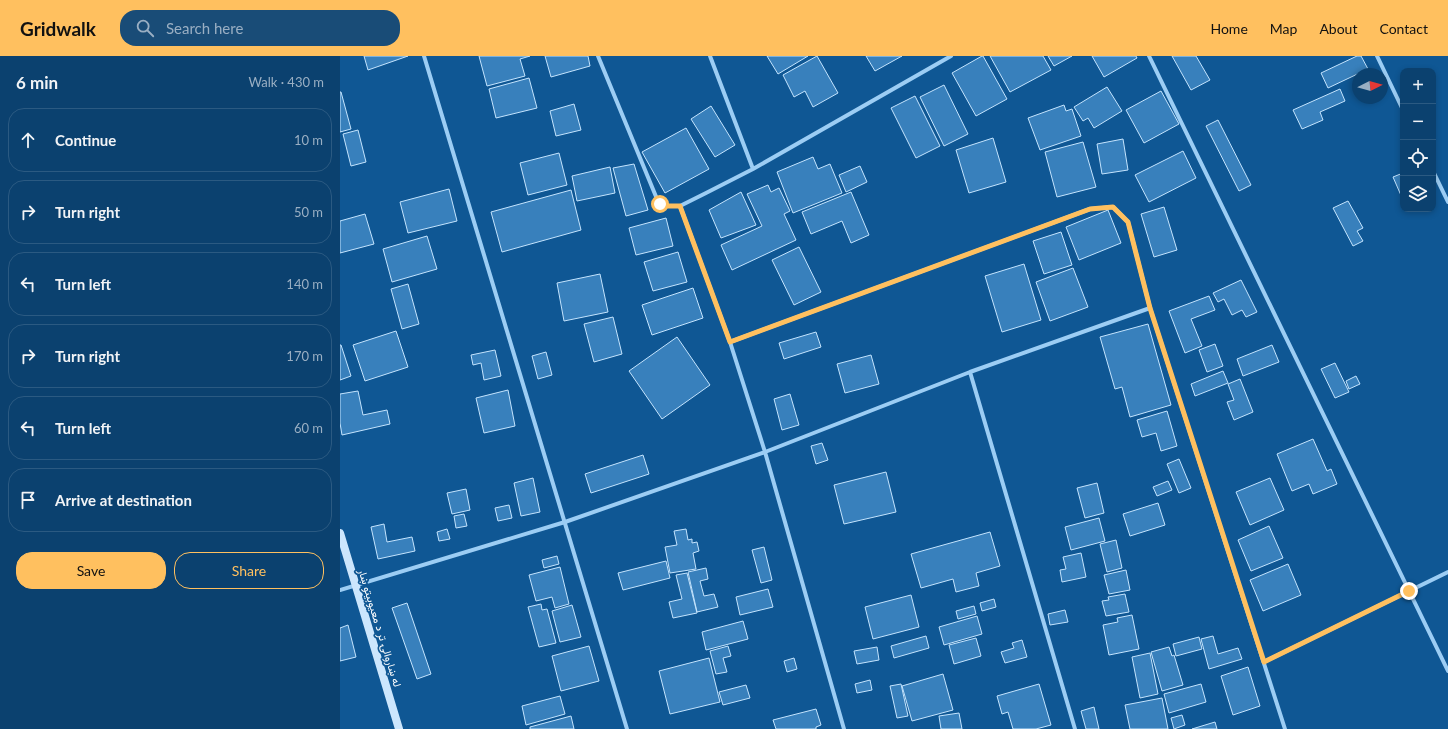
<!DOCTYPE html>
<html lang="en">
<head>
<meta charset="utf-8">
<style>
	body { margin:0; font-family:Lato,Vazirmatn,sans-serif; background:#194c77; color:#f1f3f6 }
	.controls { position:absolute; right:12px; top:12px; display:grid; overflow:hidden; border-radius:8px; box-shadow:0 2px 6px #0003 }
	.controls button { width:36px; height:36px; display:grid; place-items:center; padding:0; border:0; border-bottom:1px solid #2b5a82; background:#0b416f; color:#f1f3f6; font:20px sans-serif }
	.compass { position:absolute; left:1012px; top:12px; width:36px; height:36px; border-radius:50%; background:#0b416f; box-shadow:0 2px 6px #0003; rotate:84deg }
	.stop { position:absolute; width:12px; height:12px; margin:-9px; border:3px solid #ffc05f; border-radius:50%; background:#fff }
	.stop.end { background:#ffc05f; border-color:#fff; box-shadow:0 1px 4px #0008 }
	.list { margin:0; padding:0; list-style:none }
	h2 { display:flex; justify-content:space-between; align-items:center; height:52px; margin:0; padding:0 16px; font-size:17px }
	h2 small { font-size:13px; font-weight:400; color:#9aafc3 }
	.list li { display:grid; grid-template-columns:26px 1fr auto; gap:12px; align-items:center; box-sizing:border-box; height:64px; margin:0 8px 8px; padding:0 8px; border:1px solid #2b5a82; border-radius:16px }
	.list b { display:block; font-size:15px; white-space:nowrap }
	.list em { font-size:13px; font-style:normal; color:#9aafc3 }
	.actions { display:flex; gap:8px; padding:12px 16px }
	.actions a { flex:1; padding:9px 0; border:1px solid #ffc05f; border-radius:16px; text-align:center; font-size:14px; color:#ffc05f }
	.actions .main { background:#ffc05f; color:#111 }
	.icon { flex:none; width:22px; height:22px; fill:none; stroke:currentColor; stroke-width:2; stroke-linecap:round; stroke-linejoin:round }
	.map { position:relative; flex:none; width:1108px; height:673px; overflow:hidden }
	header { display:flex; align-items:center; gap:24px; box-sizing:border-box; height:56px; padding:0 20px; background:#ffc05f; color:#111 }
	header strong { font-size:19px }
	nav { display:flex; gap:22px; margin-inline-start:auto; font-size:14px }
	.search { width:280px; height:36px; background:#194c77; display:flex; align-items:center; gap:10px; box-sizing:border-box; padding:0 14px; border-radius:16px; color:#9aafc3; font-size:15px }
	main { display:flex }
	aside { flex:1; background:#0b416f }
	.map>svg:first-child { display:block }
	.building { fill:#3880bc; stroke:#c4e4fe }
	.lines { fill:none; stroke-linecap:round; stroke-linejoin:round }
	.street { stroke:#9ccdf4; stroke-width:4 }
	.secondary { stroke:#cce6fd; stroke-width:8 }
	.route { stroke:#ffc05f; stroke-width:5 }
	.labels { text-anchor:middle; stroke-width:3.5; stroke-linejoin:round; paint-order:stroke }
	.street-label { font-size:11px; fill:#fff; stroke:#0f5794 }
</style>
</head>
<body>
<header>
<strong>Gridwalk</strong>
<div class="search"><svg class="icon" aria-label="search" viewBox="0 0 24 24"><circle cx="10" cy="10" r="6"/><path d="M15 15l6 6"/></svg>Search here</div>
<nav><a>Home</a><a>Map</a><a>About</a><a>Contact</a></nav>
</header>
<main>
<aside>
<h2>6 min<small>Walk · 430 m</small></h2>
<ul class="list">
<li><svg class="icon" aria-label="ahead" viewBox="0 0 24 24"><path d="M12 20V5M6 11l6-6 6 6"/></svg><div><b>Continue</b></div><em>10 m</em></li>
<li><svg class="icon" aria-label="right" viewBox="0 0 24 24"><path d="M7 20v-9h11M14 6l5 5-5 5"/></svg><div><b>Turn right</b></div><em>50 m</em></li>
<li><svg class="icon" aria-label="left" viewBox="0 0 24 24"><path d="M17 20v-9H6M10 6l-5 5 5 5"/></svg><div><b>Turn left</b></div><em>140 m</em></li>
<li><svg class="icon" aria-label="right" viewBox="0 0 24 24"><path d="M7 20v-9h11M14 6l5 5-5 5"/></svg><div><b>Turn right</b></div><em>170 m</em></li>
<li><svg class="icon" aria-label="left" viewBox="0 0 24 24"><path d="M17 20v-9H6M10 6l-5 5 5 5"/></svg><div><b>Turn left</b></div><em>60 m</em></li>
<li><svg class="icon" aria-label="arrive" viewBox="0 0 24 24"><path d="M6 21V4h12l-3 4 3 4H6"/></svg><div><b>Arrive at destination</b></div></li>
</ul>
<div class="actions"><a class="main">Save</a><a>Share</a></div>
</aside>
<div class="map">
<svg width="1108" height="673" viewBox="0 0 1108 673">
	<rect width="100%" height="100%" fill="#0f5794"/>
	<path class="building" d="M24,0h44l-40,14z
		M139,0h51l-10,3 5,17 -38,10z
		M205,0h43l2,10 -39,11z
		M427,0h41l-30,18z
		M477,0l21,37 -25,14 -8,-16 -11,6 -11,-22z
		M526,0h36l-27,15z
		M642,0h1l24,43 -31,17 -24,-43z
		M650,0h53l8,14 -41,22z
		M708,0h24l-18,10z
		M752,0h44l1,2 -33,19z
		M832,0h24l14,24 -19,10z
		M1017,0h4l7,13 -40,19 -7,-15z
		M189,22l8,30 -41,10 -7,-29z
		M604,29l24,49 -24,12 -24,-49z
		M767,31l15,24 -28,17 -6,-10 -5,3 -9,-14z
		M1000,33l5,12 -25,11 3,8 -21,9 -9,-19z
		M821,35l18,33 -35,19 -18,-33z
		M0,36h1l10,37 -11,3z
		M575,40l25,50 -24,12 -25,-50z
		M234,48l7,26 -25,6 -6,-25z
		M724,49l2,6 6,-2 9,27 -41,14 -12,-32z
		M371,50l24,39 -20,12 -24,-38z
		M878,64l33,65 -12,6 -33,-65z
		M346,72l23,41 -44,24 -23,-41z
		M18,74l8,32 -15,4 -8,-32z
		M653,82l13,44 -37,11 -13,-43z
		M783,83l5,31 -26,4 -5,-30z
		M743,86l13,45 -39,10 -12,-45z
		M843,95l13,27 -47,24 -14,-27z
		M219,97l8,32 -39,10 -8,-32z
		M473,101l5,12 12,-5 12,29 -49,20 -16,-41z
		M294,108l14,46 -22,6 -13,-48z
		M520,110l7,16 -21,10 -7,-17z
		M270,111l5,26 -38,8 -5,-25z
		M1063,117v27l-10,-23z
		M428,129l3,7 8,-4 11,23 -6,3 12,26 -64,30 -11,-25 41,-19 -15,-32z
		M109,133l8,32 -49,12 -8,-31z
		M231,134l10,40 -79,22 -11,-40z
		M401,136l15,33 -35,13 -12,-28z
		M511,136l18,43 -18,8 -9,-22 -31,13 -9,-22z
		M1008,145l15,27 -6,3 6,10 -10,5 -20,-38z
		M824,151l13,43 -23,7 -13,-43z
		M768,154l13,33 -42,17 -13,-33z
		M25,158l9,30 -34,9v-32z
		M326,162l7,28 -37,9 -7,-27z
		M721,176l11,33 -28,9 -11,-33z
		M87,180l10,33 -45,13 -9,-33z
		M459,191l22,45 -27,13 -22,-45z
		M338,196l9,30 -34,9 -9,-29z
		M684,208l17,56 -39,12 -17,-56z
		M733,212l15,39 -38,14 -14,-39z
		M260,218l8,38 -44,9 -7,-38z
		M901,224l16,32 -11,5 -4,-7 -10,5 -8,-16 -6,3 -5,-9z
		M68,228l11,40 -17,5 -11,-40z
		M353,232l10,30 -51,17 -10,-30z
		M869,240l6,14 -24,9 11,27 -17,7 -16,-42z
		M273,261l9,37 -28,8 -10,-38z
		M808,268l23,81 -41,12 -8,-30 -7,2 -15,-52z
		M56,275l12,36 -43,14 -12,-36z
		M476,276l5,15 -37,12 -5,-16z
		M337,281l33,48 -48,34 -33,-48z
		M875,288l8,22 -16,6 -8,-22z
		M0,289h1l10,31 -11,4z
		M932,289l7,17 -36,14 -6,-17z
		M155,294l6,26 -17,4 -3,-17 -8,2 -2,-10z
		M206,296l6,23 -14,4 -6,-23z
		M531,299l8,29 -34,9 -8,-29z
		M995,307l14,29 -14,6 -14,-29z
		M883,315l5,12 -33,13 -4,-12z
		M1016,320l4,8 -11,5 -3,-8z
		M900,323l13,33 -19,8 -7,-18 7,-2 -6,-16z
		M168,334l7,36 -31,7 -8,-35z
		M18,335l5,24 24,-5 3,14 -48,11 -2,-12v-29z
		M450,338l9,31 -17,5 -8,-31z
		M827,355l10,35 -16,5 -5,-18 -14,4 -5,-17z
		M973,383l14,32 4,-2 6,15 -24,10 -4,-10 -17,7 -15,-37z
		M482,387l6,17 -12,4 -5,-18z
		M303,399l6,19 -58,19 -6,-19z
		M839,403l12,29 -12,5 -12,-29z
		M546,416l10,40 -52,12 -10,-39z
		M193,422l7,34 -19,4 -7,-33z
		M930,422l14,32 -34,15 -14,-33z
		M828,425l4,9 -15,6 -4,-9z
		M757,427l7,30 -19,5 -8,-30z
		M126,433l4,21 -18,4 -5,-21z
		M818,447l7,22 -35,11 -7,-22z
		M169,449l3,13 -14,3 -3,-13z
		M124,458l3,12 -11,2 -2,-12z
		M759,462l6,23 -34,9 -6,-23z
		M44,468l3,18 25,-5 3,14 -37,8 -7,-32z
		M929,470l14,32 -32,13 -13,-31z
		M107,473l3,10 -11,2 -2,-9z
		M346,473l2,11 4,-1v4l5,-1 2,9 -6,2 3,16 -26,4 -5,-26 12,-2 -3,-14z
		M650,476l10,34 -24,7 3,13 -23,6 -3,-13 -32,9 -10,-34z
		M776,484l6,28 -15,4 -7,-28z
		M424,491l8,33 -11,3 -9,-33z
		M741,497l5,24 -24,5 -2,-12 6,-1 -3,-12z
		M217,500l2,8 -15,4 -2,-8z
		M326,505l4,17 -47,12 -5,-17z
		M948,508l13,31 -38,16 -13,-31z
		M220,511l9,37 -14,4 -3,-11 -16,4 -7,-26z
		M366,512l2,11 -8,2 4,15 10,-2 4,13 -21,5 -9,-40z
		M786,514l4,20 -21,4 -5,-19z
		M347,517l10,40 -24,5 -4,-16 13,-3 -6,-24z
		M428,533l5,18 -33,8 -4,-18z
		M785,538l4,18 -23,4 -4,-15 7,-1 -1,-3z
		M571,539l8,32 -46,12 -8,-32z
		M654,543l2,8 -14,4 -2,-8z
		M67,547l24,71 -14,5 -25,-71z
		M201,548l1,6 5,-1 9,34 -17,4 -11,-40z
		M232,549l9,32 -21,5 -8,-31z
		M634,550l2,8 -18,5 -2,-8z
		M725,554l3,12 -18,3 -2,-11z
		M792,559l7,34 -30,6 -6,-30 15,-3 -1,-4z
		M637,560l5,18 -38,11 -5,-18z
		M403,565l5,18 -42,11 -4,-18z
		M8,569l8,32 -16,4v-33z
		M586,580l3,12 -35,10 -3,-12z
		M873,580l5,18 20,-6 4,11 -33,10 -8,-30z
		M859,581l3,12 -26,7 -3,-12z
		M636,582l5,18 -27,8 -5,-19z
		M682,584l5,17 -22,6 -4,-11 13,-4 -2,-5z
		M249,590l10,35 -38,10 -9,-35z
		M388,590l3,10 -8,2 4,14 -11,2 -6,-23z
		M537,591l2,13 -22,4 -3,-13z
		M829,591l3,9 2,-1 9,30 -21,6 -11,-39z
		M810,597l8,41 -18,4 -8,-41z
		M369,602l11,44 -50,12 -11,-43z
		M454,602l3,11 -10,3 -3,-11z
		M908,611l12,39 -27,9 -12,-39z
		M603,618l10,36 -41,11 -10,-35z
		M530,624l2,10 -15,3 -2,-9z
		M561,628l7,32 -11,2 -7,-32z
		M699,628l12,41 -15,4h-23l-5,-17 -6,2 -5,-18z
		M861,628l5,18 -37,11 -5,-19z
		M406,629l4,13 -27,7 -4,-13z
		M220,640l5,18 -39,11 -4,-19z
		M822,642l6,31h-38l-5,-24z
		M754,651l5,22h-13l-5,-18z
		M476,653l5,16 -5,2v2h-40l-3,-9z
		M619,657l3,16h-21l-2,-13z
		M842,659l3,10 -11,4 -3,-11z
		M231,660l3,13h-44v-2z
		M875,666l2,7h-25z"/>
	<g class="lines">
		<path class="street" d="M84,0l203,673
			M258,0l59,143 3,6 4,1h16l26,-13 47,-24 198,-113
			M370,0l43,113
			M809,0l299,615
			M1037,0l26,54
			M1093,115l15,31
			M340,150l50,136 35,110 79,277
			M390,286l360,-133 23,-2 15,15 22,86 135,421
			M630,316l105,357
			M0,534l225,-68 200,-70 205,-80 180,-64
			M924,606l184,-90"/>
		<path class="secondary" d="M0,477l59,196"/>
	</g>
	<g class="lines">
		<path class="route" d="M320,148l4,2h16l50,136 360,-133 23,-2 15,15 22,86 114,354 145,-71"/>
	</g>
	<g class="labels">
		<g class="street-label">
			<text transform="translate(40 572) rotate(73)" y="4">له ښاروالۍ تر د معیوبیتو ښار</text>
		</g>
	</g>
</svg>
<div class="controls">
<button>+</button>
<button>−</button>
<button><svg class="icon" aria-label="locate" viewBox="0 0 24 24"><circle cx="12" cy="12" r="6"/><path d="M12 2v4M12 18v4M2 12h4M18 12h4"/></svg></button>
<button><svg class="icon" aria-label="layers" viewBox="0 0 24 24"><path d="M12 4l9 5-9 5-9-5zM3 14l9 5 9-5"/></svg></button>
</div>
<svg class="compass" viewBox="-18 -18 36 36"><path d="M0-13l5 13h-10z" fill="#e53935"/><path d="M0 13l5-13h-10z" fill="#9aafc3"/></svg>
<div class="stop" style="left:320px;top:148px"></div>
<div class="stop end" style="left:1069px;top:535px"></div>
</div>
</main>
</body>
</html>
